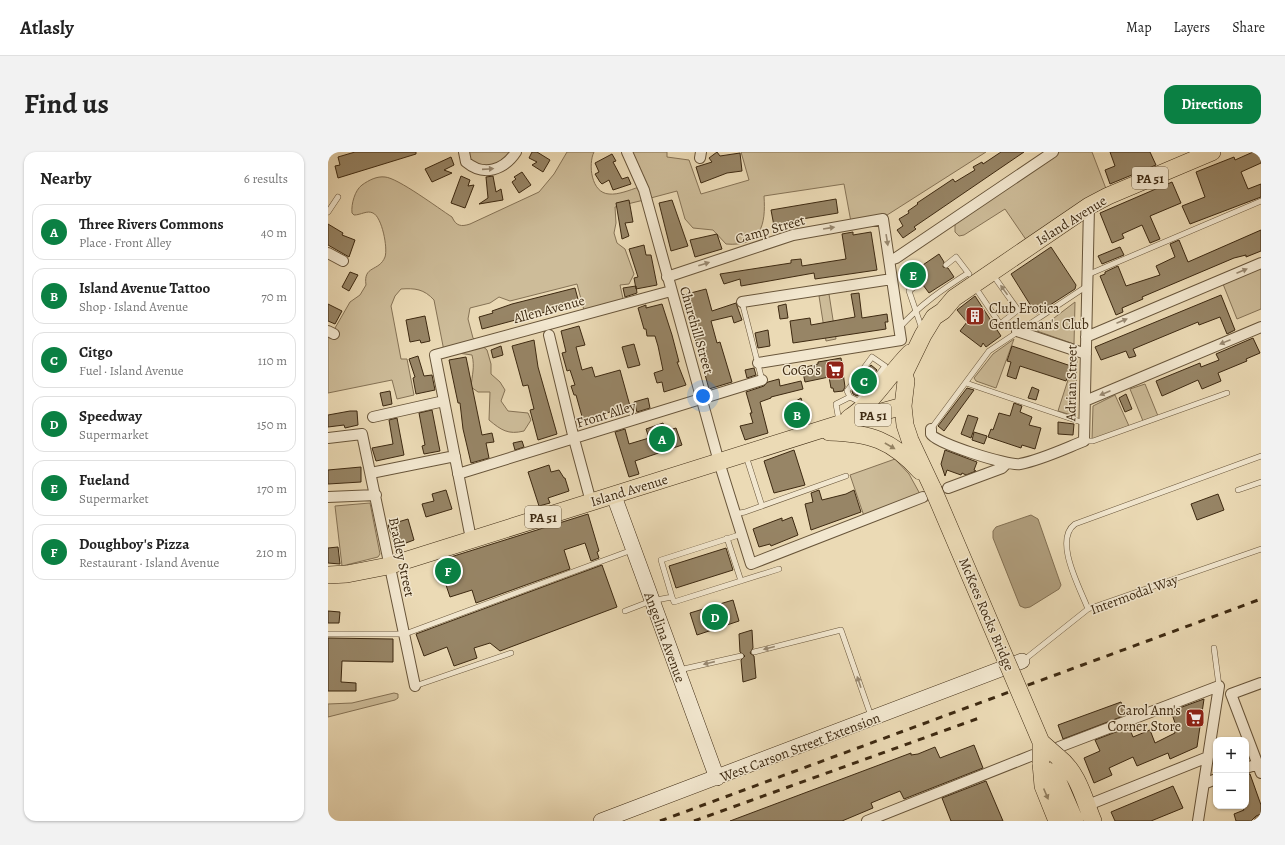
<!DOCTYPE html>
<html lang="en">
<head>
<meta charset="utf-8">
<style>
	body { margin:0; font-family:Alegreya,serif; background:#f2f2f2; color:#222 }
	.controls { position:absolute; right:12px; bottom:12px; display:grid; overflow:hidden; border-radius:8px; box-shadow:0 1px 3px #0004 }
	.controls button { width:36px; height:36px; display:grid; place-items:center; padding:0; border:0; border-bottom:1px solid #e0e0e0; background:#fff; color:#222; font:20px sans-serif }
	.you { position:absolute; left:375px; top:244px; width:14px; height:14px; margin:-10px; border:3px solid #fff; border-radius:50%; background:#1a73e8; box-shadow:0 0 0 6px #1a73e833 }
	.badge { display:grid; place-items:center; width:26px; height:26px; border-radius:50%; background:#0b8043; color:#fff; font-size:13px; font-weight:700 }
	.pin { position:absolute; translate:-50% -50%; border:2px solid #fff; box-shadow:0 1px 4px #0006 }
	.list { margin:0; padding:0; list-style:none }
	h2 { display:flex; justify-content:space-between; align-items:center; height:52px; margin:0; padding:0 16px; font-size:17px }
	h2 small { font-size:13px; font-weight:400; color:#767676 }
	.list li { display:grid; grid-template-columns:26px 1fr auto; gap:12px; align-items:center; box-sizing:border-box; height:56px; margin:0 8px 8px; padding:0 8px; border:1px solid #e0e0e0; border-radius:12px }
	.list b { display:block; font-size:15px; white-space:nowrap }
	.list p { margin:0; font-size:13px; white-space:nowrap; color:#767676 }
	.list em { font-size:13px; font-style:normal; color:#767676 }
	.map { position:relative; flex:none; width:933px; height:669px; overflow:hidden; border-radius:12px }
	header { display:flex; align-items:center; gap:24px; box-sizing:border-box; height:56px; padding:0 20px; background:#fff; border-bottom:1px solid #e0e0e0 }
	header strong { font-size:19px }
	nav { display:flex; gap:22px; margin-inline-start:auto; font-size:14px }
	.intro { display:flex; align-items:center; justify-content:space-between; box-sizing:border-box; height:96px; padding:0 24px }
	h1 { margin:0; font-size:28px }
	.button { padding:10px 18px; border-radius:12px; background:#0b8043; color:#fff; font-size:14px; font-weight:700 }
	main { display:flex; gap:24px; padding:0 24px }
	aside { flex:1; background:#fff; border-radius:12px; box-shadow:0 1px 3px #0004 }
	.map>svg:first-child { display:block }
	.green { fill:#cdbc99; stroke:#857255 }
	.water { fill:#b09e7d; stroke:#826f52 }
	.building { fill:#978566; stroke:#3d2911 }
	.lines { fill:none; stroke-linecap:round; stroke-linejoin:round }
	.lane-casing { stroke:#68553a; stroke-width:6 }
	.street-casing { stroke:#68553a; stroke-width:12 }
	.secondary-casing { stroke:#3d2911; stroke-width:16 }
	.primary-casing { stroke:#3d2911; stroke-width:18 }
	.lane { stroke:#f2e7cf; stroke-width:5 }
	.street { stroke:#f2e7cf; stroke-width:10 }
	.secondary { stroke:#f2e7cf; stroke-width:15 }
	.primary { stroke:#ebdab5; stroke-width:17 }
	.rail { stroke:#3d2911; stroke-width:3; stroke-dasharray:7 7; stroke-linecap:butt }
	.primary-bridge-casing { stroke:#3d2911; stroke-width:18; stroke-linecap:butt }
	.primary-bridge { stroke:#ebdab5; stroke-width:17 }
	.oneway { fill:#988870 }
	.oneway2 { fill:#948263 }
	.labels { text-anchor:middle; stroke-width:3; stroke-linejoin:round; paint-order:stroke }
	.shield { fill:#f2e7cf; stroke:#73624a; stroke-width:1 }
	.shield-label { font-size:13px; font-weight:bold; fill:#3d2911 }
	.street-label { font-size:14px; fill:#3d2911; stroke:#f2e7cf }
	.poi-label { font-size:14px; fill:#3d2911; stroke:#f2e7cf; text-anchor:end }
</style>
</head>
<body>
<header>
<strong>Atlasly</strong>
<nav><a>Map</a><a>Layers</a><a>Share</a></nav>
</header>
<div class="intro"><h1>Find us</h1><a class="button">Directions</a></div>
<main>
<aside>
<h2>Nearby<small>6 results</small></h2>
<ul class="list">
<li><span class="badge">A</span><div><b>Three Rivers Commons</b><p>Place · Front Alley</p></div><em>40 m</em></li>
<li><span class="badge">B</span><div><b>Island Avenue Tattoo</b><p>Shop · Island Avenue</p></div><em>70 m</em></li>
<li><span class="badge">C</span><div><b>Citgo</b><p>Fuel · Island Avenue</p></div><em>110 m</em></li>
<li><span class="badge">D</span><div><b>Speedway</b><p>Supermarket</p></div><em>150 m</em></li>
<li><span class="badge">E</span><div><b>Fueland</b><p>Supermarket</p></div><em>170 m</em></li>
<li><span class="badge">F</span><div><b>Doughboy's Pizza</b><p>Restaurant · Island Avenue</p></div><em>210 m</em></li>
</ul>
</aside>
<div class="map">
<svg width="933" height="669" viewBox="0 0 933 669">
	<rect width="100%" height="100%" fill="#ebdab5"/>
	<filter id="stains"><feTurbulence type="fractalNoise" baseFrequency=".005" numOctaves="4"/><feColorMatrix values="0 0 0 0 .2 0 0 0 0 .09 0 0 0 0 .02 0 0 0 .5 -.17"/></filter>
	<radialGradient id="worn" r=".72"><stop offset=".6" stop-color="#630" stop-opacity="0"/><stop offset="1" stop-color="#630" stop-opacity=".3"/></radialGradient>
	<path class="green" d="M136,0h52l-13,13 -29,3z
		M239,0h27c-6,12 -3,41 15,42 9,1 21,-4 30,-7l5,13 -29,7 1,16 -2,10 3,10 8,6 9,25 -5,10 -9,1 4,18 -39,11 -8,-30 -67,17 -11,-4 -9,6 -20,5 -2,11 5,19 14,12 4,14v10l9,8 5,8 -4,11 7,10 20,2 3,7 -7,11c-16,4 -23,-1 -35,-11l1,-28h-12l-7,-5c1,-12 4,-20 1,-32l-28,-4 -10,-51c-10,-11 -19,-12 -33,-11l-6,7 -4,10 10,53h6l7,36 -17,4 -5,-19 -64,13v-59l3,1 19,-33 10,-7 6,-10c-3,-20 13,-13 19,-28 3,-9 -3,-40 -12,-44 -6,-3 -12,2 -19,2l-2,-2c-1,-9 3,-23 10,-28 7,-5 15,-9 23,-8 13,1 53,31 67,40 4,9 9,10 18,7l69,-32 15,-18z
		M298,0h41v5l22,3 12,34 48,-14 -8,-28h245l-102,65 -33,5 -7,-38 -80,12c2,29 -3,51 -38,48l-13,-14 -20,-2 -8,-9 -8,-28 -30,8z
		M731,0h33l16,42 -79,50 -24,-35 -41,26 -5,1 -4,-4v-9z
		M933,116v41l-24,10 -14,-35z
		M501,142l7,45 -10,2 -7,-45z
		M747,150l-1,42 -37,-13z
		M686,187l-18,49 -20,-7 -2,-3 19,-24z
		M747,206l2,1 -2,57 -17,-5z
		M817,232l13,32 -15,5 -13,-32z
		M787,243l14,31 -37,14 1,-34z
		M567,307l14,15 11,20 -56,22 -14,-41z
		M42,351l10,51 -2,3 -36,9 -7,-60z
		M66,541l4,1v4l-3,2 -67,17v-13l24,-1z"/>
	<path class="water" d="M703,363l7,4 23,66 -2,4 -29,18 -5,1 -5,-2 -27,-68v-7l3,-4z"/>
	<path class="building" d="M27,0h61v2l-78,24 -3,-12 5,-1 -2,-8z
		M204,0h5l13,8 -7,12 -11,-7 5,-3 -8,-4z
		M389,0l3,4 20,-3 2,18 -15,2 -26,10 -5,-16 16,-5 -3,-4z
		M673,0h23l-110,75 2,2 -13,9 -6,-8 6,-4 -4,-7 10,-6 -1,-2 10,-7 -1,-1 36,-24 2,3 20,-12 -2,-3 9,-5 1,2z
		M782,0h40l6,13 -46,19 -5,-14 10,-4z
		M925,0h8v11l-20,9 7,17 13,-5v13l-71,27 -8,-18 23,-9 -9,-25 38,-15 1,3z
		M284,2l4,7 -3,1 9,17 6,-2 3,7 -18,6 -4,-10 -7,4 -2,-2 -5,-8 4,-2 -4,-9z
		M123,5l3,8 -10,5 8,3 -20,9 -7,-13z
		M194,20l9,13 -12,8 -7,-11 4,-3 -2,-2z
		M133,24l9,4 -2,6 6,-1 -9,23 -14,-5z
		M165,24l3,16 5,-3 2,11 -24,4 9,-6 -2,-21z
		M844,30l9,21 -31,13 10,23 -10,4 -8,-18 -20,9 2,4 -12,5 -12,-30z
		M508,47l2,14 -54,9v2l-10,2 -3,-16z
		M301,48l4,22 -8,1 4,13 -7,3 -6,-36z
		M344,48l16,46 -17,5 -12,-48z
		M0,72l15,9 -1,2 13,5 -6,17 -21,-12z
		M933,78v21l-15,6v-2l-12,3 -92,39 1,2 -21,9 1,4 -7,3 -16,-39 5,-2v-2l13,-6 8,20 34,-11 -4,-9 19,-9 -5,-13 9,-4 9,22z
		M525,80v3l18,-3 6,38 -62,9 -1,-6 -73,13 -1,-7 -16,5 -4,-10 71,-11v-3l10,-1 1,7 44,-7 -4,-25z
		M389,82l5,15 -27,8 -5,-17z
		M316,93l2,10h5l6,30 -21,4 -2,-11 4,-1 -9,-28z
		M723,95l25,38 -1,4 -39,25 -25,-40z
		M792,95l4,8 -22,9 -4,-8z
		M611,102l5,8 -1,5 5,1 6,9 -25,16 -6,-8 1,-5 -5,-1 -5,-8z
		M22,120l8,3 -9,16 -7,-4z
		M308,134l1,7 -12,4 -2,-9z
		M247,136l4,15 -97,26 -3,-12 14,-4 -1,-2 20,-7z
		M378,137l6,22 24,-8 6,17 -8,3 -2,-7 -21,5 6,22 3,-1 12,40 -23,7 -26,-94z
		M531,141l3,25 25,-4 1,8h-3l1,7 -93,14 -3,-22 20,-3 1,7 44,-8 -4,-23z
		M893,143l14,35 -8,4 -7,-17 -21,8 -1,-3 -65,27 3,7 -7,2 -3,-7 -25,9 -6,-13z
		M647,144l26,40 -15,11 -3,-4 -2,4 -21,-16 7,-9 -10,-12z
		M0,152l14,7 -7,13 -7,-3z
		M334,152l10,31 7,27h-2l9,23 -22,7 -2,-10 -5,1 -3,-10 9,-3 -5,-24 -3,-10h-8l-1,-7h-2l-6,-21 8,-3v3z
		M458,152l2,14 -8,1 -2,-13z
		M97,164l5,25 -9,2 -1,-3 -10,2 -4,-22z
		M251,174l6,19 -9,2 6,23 10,-3 3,10 25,-7 10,36 -47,14 -7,-25h-2l-3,-9 4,-1 -5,-15 -3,1 -5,-18 4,-1 -5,-21z
		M440,178l2,16 -12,2 -3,-15z
		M925,186l7,15 -14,6 1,2 -29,12 3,8 -19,8 -4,-9 -36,16 -6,-15 44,-18 1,4 18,-7 -3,-6z
		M206,188l4,27 19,67 -19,6 -8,-30 4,-1 -6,-24 -5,1 -11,-40z
		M306,192l6,21 -12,3 -6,-21z
		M173,194l2,9 -10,3 -2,-8z
		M684,194l59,20 -5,15 -46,-15 -4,13 -9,-3 4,-14 -4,-1z
		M90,204l6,20 8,-1 3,15 -19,4 -3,-16 2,-1 -6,-18z
		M138,205l16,78 10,-2 2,9 -8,1 3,15 -18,5 -8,-34 -3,-26h-2l-9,-43z
		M513,206l4,29 -2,4 -9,1 -1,-4h-2l-2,-11 -24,5 -3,-14 16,-4v-2z
		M543,213l6,5 -20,26 -4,-2 -1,-3z
		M426,216l2,7 -9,3 -2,-8z
		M451,227l1,7 21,-5 2,8 -32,8v1l-11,4 8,31 -23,7 -5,-14 13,-3 -3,-10h2l-6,-21 18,-6 4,-4z
		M704,235l7,3 -3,10 -8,-2z
		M639,236l7,2 -30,41 -6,-5z
		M62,239l2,13 -9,2 -3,-13z
		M798,242l6,15 -7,3 -6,-14z
		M320,246l2,10 -13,4 -3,-10z
		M473,246l7,25 -15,4 -7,-20z
		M686,251l8,3 -2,6 12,5 -3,8 12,3 -6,21 -13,-4 -1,3 -33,-11 3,-8 2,1 6,-17 11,3z
		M104,258l8,41 -16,3 -2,-8 3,-1 -6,-32z
		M22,259h7l1,14 -13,3 -1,-3 -16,2v-12z
		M640,263l10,3 -7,20 -10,-4z
		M69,266l7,37 -28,6 -4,-13 21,-4 -4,-24z
		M730,270l16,2 -1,11 -15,-1z
		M335,271l3,8 10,-3 6,17 -47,16 4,13 -10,3 -14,-45 10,-3 4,15 20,-6 -3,-9z
		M646,280l13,4 -3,8 -12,-4z
		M194,289l2,6 -9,3 -2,-7z
		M466,298l11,35 -31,8 -10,-32z
		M617,298l32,12 -3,8 2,1 -10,4 -4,-2 -1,2 -14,-5 -2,6 -4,-12z
		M221,313l2,7 8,-2 5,8h1l4,13 -21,7 2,5 -11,3 -11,-34z
		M33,315v15l-33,2v-14z
		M118,338l6,19 -26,8 -4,-13 12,-3 -2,-7z
		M491,338l3,10 24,-6 8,-4 7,22 -50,18 -6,-26 8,-2 -2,-9z
		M890,342l6,16 -27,10 -6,-16z
		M260,362l11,37 -2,1 2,6 -8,3 -6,-18 -21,7 6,19 -94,34 -4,-13 -22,7 -12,-36z
		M464,365l6,18 -27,11 -1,-2 -11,3 -6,-18 29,-11v3z
		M80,367l6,21 -19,7 -7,-22z
		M10,395l2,17 -12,-1v-15z
		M398,396l7,22 -57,18 -7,-22z
		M274,413l15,42 -117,44 -10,-8 -16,5 3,10 -23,8 -7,-19 -23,9 -8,-22z
		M405,448l6,21 -42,14 -7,-22z
		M0,459l12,1 -1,11h-11z
		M424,478l1,18 -3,5 4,3 2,22 -13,4 -2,-22 4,-4 -5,-4 -1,-18z
		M0,486l65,1v23l-51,-1 -1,21 15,1v8h-28z
		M876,547l-7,48 -27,12 -2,-6 -31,13 -4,-9 -24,11 3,7 -18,8 -10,-25 16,-7 -5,-11 34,-13 4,10 17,-7 5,13 20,-10 -3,-9 3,-1 -4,-12z
		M793,550l5,13 -63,24 -5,-14z
		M646,593l9,23 -79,31 -4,-8 -29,12 2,5 -31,13h-112l181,-68v2l7,-1 17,-7 5,11z
		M918,622h4l11,31v9l-5,2 -5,5h-15l-2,-7 10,-4 -2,-4h4z
		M658,629l17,40h-52l-9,-23z
		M845,634l10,22 -32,13h-36l-4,-9z"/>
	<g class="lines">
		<defs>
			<path id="lane" d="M0,60l10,-15
				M618,113l10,-8 13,17
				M759,123l174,-74
				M593,130l-12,9 13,38
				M647,135l25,37 18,-14 -25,-35
				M414,150l20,78
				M572,175c20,-22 43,-38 68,-54
				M638,231l118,40
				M511,269l-3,-17 14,-7 8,4 27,-35 -13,-9 -25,34 3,6
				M603,277l58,-78 98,-65
				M756,289h9l134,-48
				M418,304l16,50
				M910,338l23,-8
				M407,362l10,-2 101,-36
				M399,386l14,43
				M344,445l-11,-37 81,-26
				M760,457c-8,-21 -35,-69 -13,-85l186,-68
				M297,459l26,-10 21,-4 2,5 105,-33
				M0,482h77l227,-84
				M886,496l5,38
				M426,500l87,-22 30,86
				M696,508l64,-51 173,-60
				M351,518l62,-14
				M87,534l96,-33"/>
			<path id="street" d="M136,0l2,10c18,15 38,8 50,-10
				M299,0l17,38 75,272 32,102 172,-67
				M372,6l1,-6
				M0,101l15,8
				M562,108l6,-2 157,-106
				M339,125l126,-42 90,-16 18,121
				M414,150l150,-23
				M0,179l6,3
				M689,179l69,23
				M221,183l25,104 17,63
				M758,185l175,-74
				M430,211l143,-23
				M757,249l176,-74
				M45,265l71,-16
				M603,277v5c4,9 77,32 89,30 21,-4 44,-15 64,-23l5,-235
				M0,286l34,-4 53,252
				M43,321l84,-17
				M130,322l304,-94
				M620,336l54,-20 5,-5
				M0,345l48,-2
				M143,387l-36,-184 236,-64
				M903,542l30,79
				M903,542l30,-11
				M731,595l160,-61
				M918,616l12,-4
				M876,632l12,-5
				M765,651l115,-46
				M539,669l166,-66
				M870,669l21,-135
				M932,669h1"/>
			<path id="secondary" d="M286,344l103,282
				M273,669l421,-160"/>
			<path id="primary" d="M521,266c25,-16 40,-44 61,-65
				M501,280c41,1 63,8 91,39
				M605,337l-23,-49 -5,-15 -2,-19 3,-25 -2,-7 19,-39 11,-18 9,-6 11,-13 135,-92 19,-10 104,-44
				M0,423l19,-1 41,-8 454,-143 61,-17
				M713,590l34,79
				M730,605c20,15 26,42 35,64
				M713,611l2,23 14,35"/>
		</defs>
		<use href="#lane" class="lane-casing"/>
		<use href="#street" class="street-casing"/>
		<use href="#secondary" class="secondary-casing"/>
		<use href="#primary" class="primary-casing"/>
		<use href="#lane" class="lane"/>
		<use href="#street" class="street"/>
		<use href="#secondary" class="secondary"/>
		<use href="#primary" class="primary"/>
		<path class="rail" d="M332,669l601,-222
			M366,669l288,-104"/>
		<defs>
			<path id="primary-bridge" d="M605,337l108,253v21
				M713,590l17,15"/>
		</defs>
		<use href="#primary-bridge" class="primary-bridge-casing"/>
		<use href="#primary-bridge" class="primary-bridge"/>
	</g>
	<defs><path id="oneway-solid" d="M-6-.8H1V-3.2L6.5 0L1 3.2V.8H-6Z"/></defs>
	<g class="oneway">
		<use href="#oneway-solid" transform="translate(160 17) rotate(-4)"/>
		<use href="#oneway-solid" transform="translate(501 76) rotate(-9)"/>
		<use href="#oneway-solid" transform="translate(559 88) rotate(81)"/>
		<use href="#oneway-solid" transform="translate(376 112) rotate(-18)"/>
		<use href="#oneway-solid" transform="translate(914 119) rotate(-23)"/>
		<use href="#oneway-solid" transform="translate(676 138) rotate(-126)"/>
		<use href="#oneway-solid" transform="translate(794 169) rotate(-23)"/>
		<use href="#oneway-solid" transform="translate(897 190) rotate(158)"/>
		<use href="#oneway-solid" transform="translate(777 241) rotate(157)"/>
		<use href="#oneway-solid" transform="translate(441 496) rotate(166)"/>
		<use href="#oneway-solid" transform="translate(381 511) rotate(167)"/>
		<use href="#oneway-solid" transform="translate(531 530) rotate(-109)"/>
	</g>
	<g class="oneway2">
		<use href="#oneway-solid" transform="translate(562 294) rotate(30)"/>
		<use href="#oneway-solid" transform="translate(718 642) rotate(67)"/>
	</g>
	<defs>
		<symbol id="building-square" viewBox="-11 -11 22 22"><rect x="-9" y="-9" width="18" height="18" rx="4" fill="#8f2418" stroke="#f2e7cf"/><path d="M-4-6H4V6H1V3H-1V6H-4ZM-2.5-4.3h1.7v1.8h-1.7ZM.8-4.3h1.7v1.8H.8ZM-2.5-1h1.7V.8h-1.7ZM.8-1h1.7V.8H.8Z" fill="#fff"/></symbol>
		<symbol id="supermarket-square" viewBox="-11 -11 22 22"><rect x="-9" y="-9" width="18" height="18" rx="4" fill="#8f2418" stroke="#f2e7cf"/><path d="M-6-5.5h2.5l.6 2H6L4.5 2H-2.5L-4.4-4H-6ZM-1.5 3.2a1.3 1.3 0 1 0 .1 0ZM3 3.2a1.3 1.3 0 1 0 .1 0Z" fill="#fff"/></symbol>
	</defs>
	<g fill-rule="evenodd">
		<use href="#building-square" x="636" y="153" width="22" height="22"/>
		<use href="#supermarket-square" x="496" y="207" width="22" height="22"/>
		<use href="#supermarket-square" x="856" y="555" width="22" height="22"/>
	</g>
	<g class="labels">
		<g class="shield">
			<rect x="804" y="15" width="36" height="22" rx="3"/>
			<rect x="527" y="252" width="36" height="22" rx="3"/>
			<rect x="197" y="354" width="36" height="22" rx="3"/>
		</g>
		<g class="shield-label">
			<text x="822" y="31">PA 51</text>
			<text x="545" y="268">PA 51</text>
			<text x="215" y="370">PA 51</text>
		</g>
		<g class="street-label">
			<text transform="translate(743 68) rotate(-32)" y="5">Island Avenue</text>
			<text transform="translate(442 77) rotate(-16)" y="5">Camp Street</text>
			<text transform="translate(221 157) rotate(-15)" y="5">Allen Avenue</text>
			<text transform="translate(369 178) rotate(74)" y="5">Churchill Street</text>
			<text transform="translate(743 231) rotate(-89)" y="5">Adrian Street</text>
			<text transform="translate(278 262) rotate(-17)" y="5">Front Alley</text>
			<text transform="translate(301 338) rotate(-17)" y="5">Island Avenue</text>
			<text transform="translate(74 405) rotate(78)" y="5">Bradley Street</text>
			<text transform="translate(806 442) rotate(-20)" y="5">Intermodal Way</text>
			<text transform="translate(659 462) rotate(67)" y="5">McKees Rocks Bridge</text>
			<text transform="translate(337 485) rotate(70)" y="5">Angelina Avenue</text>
			<text transform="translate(472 595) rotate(-21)" y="5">West Carson Street Extension</text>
		</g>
		<g class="poi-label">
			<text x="661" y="161" text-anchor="start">Club Erotica<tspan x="661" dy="16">Gentleman's Club</tspan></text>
			<text x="493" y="223">CoGo's</text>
			<text x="853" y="563">Carol Ann's<tspan x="853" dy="16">Corner Store</tspan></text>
		</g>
	</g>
	<rect width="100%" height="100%" filter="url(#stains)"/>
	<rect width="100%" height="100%" fill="url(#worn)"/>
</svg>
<div class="controls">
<button>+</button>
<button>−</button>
</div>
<div class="you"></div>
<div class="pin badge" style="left:334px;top:287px">A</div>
<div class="pin badge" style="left:469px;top:263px">B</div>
<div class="pin badge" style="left:536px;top:229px">C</div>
<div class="pin badge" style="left:387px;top:465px">D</div>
<div class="pin badge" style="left:585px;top:123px">E</div>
<div class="pin badge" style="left:120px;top:419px">F</div>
</div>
</main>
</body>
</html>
